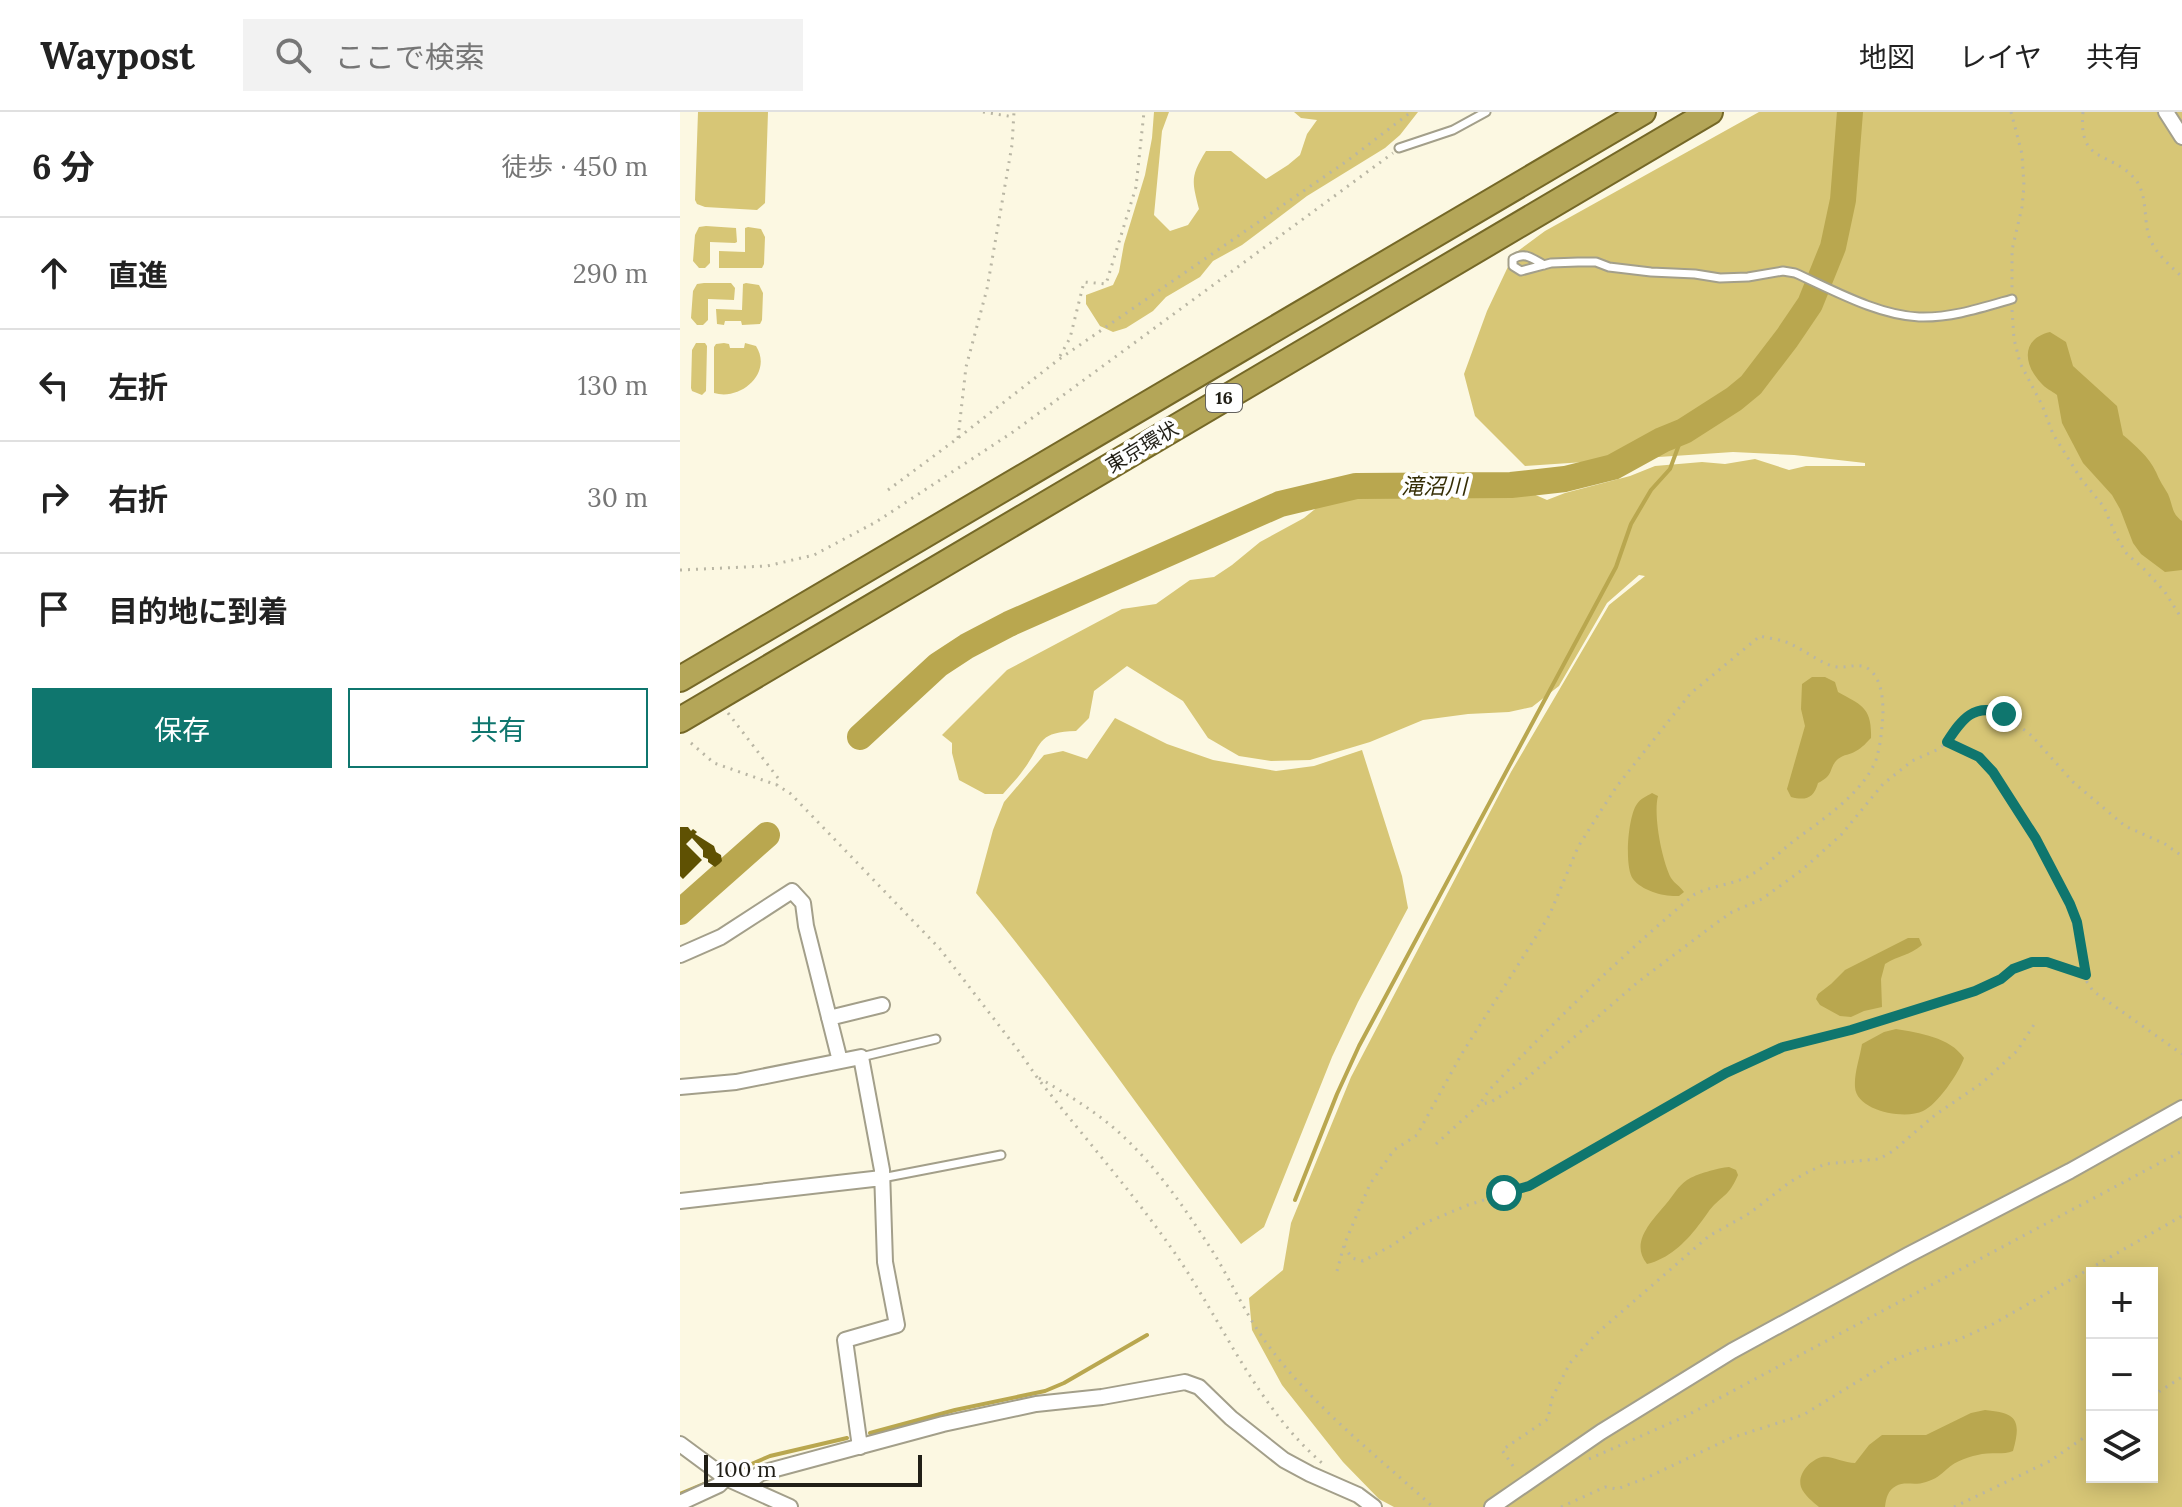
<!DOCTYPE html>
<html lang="ja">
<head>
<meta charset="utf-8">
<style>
	body { margin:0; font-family:Lora,"Noto Sans JP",serif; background:#f2f2f2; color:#222 }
	.controls { position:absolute; right:24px; bottom:24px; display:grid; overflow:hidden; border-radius:0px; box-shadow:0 4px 20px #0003 }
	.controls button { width:72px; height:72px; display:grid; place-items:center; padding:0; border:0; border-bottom:2px solid #e0e0e0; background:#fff; color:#222; font:40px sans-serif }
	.scale { position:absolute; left:24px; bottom:20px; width:218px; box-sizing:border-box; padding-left:8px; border:4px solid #211f17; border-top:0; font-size:22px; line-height:28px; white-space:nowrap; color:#211f17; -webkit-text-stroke:6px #fff; paint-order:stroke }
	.stop { position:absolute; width:24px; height:24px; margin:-18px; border:6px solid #0f766e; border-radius:50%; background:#fff }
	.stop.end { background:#0f766e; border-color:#fff; box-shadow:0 2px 8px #0008 }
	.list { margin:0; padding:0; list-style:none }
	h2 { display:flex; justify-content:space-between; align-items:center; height:104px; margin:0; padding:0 32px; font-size:34px }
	h2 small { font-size:26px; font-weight:400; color:#767676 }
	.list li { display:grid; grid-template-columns:52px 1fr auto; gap:24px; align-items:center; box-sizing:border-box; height:112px; padding:0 32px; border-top:2px solid #e0e0e0 }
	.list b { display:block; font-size:30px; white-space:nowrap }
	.list em { font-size:26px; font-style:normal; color:#767676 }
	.actions { display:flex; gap:16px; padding:24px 32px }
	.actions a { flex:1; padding:18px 0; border:2px solid #0f766e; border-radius:0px; text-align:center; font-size:28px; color:#0f766e }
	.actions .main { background:#0f766e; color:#fff }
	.icon { flex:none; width:44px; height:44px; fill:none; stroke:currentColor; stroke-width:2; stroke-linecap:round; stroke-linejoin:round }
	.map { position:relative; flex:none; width:1502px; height:1395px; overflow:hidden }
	header { display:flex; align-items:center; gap:48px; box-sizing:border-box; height:112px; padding:0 40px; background:#fff; border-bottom:2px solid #e0e0e0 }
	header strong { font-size:38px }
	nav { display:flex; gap:44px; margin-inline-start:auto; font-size:28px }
	.search { width:560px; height:72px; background:#f2f2f2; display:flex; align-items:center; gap:20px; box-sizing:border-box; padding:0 28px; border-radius:0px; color:#767676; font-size:30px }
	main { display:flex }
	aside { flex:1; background:#fff }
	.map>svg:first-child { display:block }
	.green { fill:#d7c676; fill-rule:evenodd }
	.water { fill:#b9a74f }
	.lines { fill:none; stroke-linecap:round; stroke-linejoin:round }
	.stream { stroke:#b9a74f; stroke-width:4 }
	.river { stroke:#b9a74f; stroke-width:26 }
	.building { fill:#5f5103 }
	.service-casing { stroke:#a39f8a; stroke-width:11 }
	.minor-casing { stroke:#a39f8a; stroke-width:18 }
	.trunk-casing { stroke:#756827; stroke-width:28 }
	.path { stroke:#b9b6a4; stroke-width:3; stroke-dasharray:2 6; stroke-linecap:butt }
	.service { stroke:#fff; stroke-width:7 }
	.minor { stroke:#fff; stroke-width:14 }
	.trunk { stroke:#b4a658; stroke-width:24 }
	.route { stroke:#0f766e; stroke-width:10 }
	.labels { text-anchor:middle; stroke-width:8; stroke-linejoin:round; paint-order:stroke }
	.shield { fill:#fff; stroke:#64625d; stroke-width:2 }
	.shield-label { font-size:18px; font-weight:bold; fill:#211f17 }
	.street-label { font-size:20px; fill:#211f17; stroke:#fff }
	.water-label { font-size:22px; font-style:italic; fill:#362e06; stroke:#fff }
</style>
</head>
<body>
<header>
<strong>Waypost</strong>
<div class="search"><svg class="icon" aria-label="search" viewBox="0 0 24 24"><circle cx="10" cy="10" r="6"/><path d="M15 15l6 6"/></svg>ここで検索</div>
<nav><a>地図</a><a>レイヤ</a><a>共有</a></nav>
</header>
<main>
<aside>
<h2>6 分<small>徒歩 · 450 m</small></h2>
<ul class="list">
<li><svg class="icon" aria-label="ahead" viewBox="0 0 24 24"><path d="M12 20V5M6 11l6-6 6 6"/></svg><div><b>直進</b></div><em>290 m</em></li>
<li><svg class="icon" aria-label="left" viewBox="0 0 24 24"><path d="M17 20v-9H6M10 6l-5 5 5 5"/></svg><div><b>左折</b></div><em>130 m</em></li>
<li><svg class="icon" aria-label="right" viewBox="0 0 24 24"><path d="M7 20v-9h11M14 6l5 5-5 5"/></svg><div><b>右折</b></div><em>30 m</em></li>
<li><svg class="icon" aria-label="arrive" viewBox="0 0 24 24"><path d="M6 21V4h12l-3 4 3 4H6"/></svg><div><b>目的地に到着</b></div></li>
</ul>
<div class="actions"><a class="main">保存</a><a>共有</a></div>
</aside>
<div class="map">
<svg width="1502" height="1395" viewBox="0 0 1502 1395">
	<rect width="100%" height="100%" fill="#fcf8e2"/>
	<path class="green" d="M18,0h70l-3,91 -8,7 -52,-3 -8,-3 -2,-4z
		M474,0h15l-7,19 -8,84 16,16 18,-6 11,-16c-7,-28 -9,-32 7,-58h25l35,28 22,-14 12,-10 7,-21 10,-14 -16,-2 -7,-6h124l-18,23 -15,13 -78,48 -65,49 -29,16 -13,16 -34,20 -13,14 -27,17 -13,4 -13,-6 -14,-22v-9l27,-10 6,-13 5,-28 21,-69 7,-37z
		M1079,0h423v1395h-788l-15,-8 -36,-37 -61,-77 -30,-55 -3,-32 34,-28 8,-47 60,-146 160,-305 98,-167 36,-29 -6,-1 -32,28 -48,83 -27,21 -23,5 -41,2 -45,6 -53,22 -60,18 -39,1 -32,-5 -31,-18 -25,-37 -56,-35 -33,25 -5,27 -13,13c-39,1 -33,12 -52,38 -6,9 -14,17 -21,25h-18l-26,-14 -7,-27v-10l-10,-8 65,-65 115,-61 34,-5 34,-24 24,-3 18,-12 28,-23 44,-24 21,-17 43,-5 76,-3h87l16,7 18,-7 65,-17 25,-10 47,-4 23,2 30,-5 34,11 17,-4h59v-3l-71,-8 -61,-3 -208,14 -50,-50 -11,-42 23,-63 27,-57 31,-23zM1412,1161h60v204h-60z
		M26,114l30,2 1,14 -2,1 -25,-1v21l-5,5h-6l-6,-7 2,-26 4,-8z
		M68,115l13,2 4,8 -1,27 -2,4h-43v-17l26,1v-24z
		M24,171h27l4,5 -1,12 -26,-1v21l-5,5h-6l-6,-7 2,-27 4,-7z
		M66,171l13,2 4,8 -1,27 -2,4 -18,1 -1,-4h-16l-1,4 -7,-1 -1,-15 26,1 1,-26z
		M16,231h9l2,3 -1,45 -4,4 -10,-4 -1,-3 1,-38z
		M44,231l5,1 1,4h14l1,-5 11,3c17,27 -15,55 -42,47v-46l2,-3z
		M435,606l52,26 46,16 63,11 38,-5 48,-16 40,126 6,32 -50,94 -26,55 -68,170 -23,17c-89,-116 -171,-238 -265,-351l17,-63 11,-28 40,-47 19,-4 24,8z"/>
	<path class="water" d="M1370,220l16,10 7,24 44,40 6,29c12,10 26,22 33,37 3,8 8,15 12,22 5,11 3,19 14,27v49l-17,2 -24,-18 -8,-11 -13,-34 -8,-14 -29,-32 -21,-40 -5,-28c-5,-4 -12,-7 -16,-12 -18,-19 -20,-44 9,-51z
		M1132,565h13l10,5 3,10c23,13 34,15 33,46 -4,4 -9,10 -15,13 -6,4 -12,3 -18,8 -10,9 -3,16 -20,24 -4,15 -12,18 -27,14l-4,-8 18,-63 -4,-17 1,-25z
		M972,681l6,3c-5,19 4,65 13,82 4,6 9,8 13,14l-5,4c-14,1 -37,-5 -46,-17 -9,-12 -5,-63 4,-75 3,-5 10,-8 15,-11z
		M1228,826h11l3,7c-13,11 -23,10 -37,19l-4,15 1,28 -18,4 -13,6 -11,-1 -20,-11 -4,-6 2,-5 13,-10 14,-14z
		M1216,917c23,4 54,8 68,29 -5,15 -27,47 -41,53 -18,9 -67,0 -68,-24 -1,-14 5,-30 7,-43l22,-12z
		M1049,1055l7,3 2,5c-8,18 -11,18 -24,30 -6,6 -10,14 -16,21 -13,17 -30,33 -51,38 -18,-22 6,-44 19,-60 7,-8 12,-18 21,-24 9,-6 31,-12 42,-13z
		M1305,1298c31,3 37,9 28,41 -10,4 -21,1 -31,3 -11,2 -27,7 -35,15 -7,6 -11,10 -21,13 -11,4 -22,-1 -30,4 -8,4 -10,12 -11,21h-66c-6,-5 -15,-12 -18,-20 -4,-13 9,-27 21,-30 8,-2 22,6 33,6l14,-18 13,-10h44l45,-22z"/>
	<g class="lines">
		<path class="stream" d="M615,1088l42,-106 22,-48 257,-479 15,-43 20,-34 19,-21 14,-38
			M190,1321l85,-23 90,-19 19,-8 83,-48
			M55,1359l35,-15 77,-18
			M0,1382l31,-13"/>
		<path class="river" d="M180,625l78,-72 29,-19 42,-22 271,-120 76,-18 155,-1 54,-6 48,-12 49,-27 22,-9 50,-32 17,-14 36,-47 23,-34 23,-57 10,-47 7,-88
			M0,800l87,-77"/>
	</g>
	<path class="building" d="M0,715h8l3,4 2,-2 4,3 -2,2 19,12 2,6 5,3 1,6 -3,3 -4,3 -7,-5v-3l-5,-2v-7l-11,-12 -6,6 16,16 -19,19 -3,-3z"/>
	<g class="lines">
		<defs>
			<path id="service" d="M719,36l54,-18 33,-18
				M864,153c-11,-6 -19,-14 -31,-6v7l8,5 30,-8 27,-1h18l13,5 42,5 44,2 25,4 28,-1 35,-6 12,2c38,17 82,42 124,44 32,1 62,-9 93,-18
				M181,945l75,-18
				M202,1066l119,-23"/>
			<path id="minor" d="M1486,0l16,25
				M0,843l41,-18 71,-46 11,12 3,23 34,135
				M149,906l53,-13
				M0,975l56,-5 125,-25 21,113 3,92 12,63 -52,15 15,107
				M0,1089l202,-23
				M0,1332l46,34 64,29
				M67,1375l7,-9 7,-5 182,-49 93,-20 66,-7 83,-15 14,5 32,31 53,42 26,14 48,21 16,12
				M0,1391l39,-18 7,-7
				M812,1395l109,-75 131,-81 176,-96 162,-84 112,-63"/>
			<path id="trunk" d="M0,567l963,-567
				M0,608l1030,-608"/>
		</defs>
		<use href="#service" class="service-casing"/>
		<use href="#minor" class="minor-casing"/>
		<use href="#trunk" class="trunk-casing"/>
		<path class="path" d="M303,0l31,5
			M1331,0l11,42 2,32 -2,21 -10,43v40
			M1403,0c-5,53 27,38 52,67 12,14 9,38 13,54 5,19 21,31 34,44
			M1332,198l2,29 6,24 22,42 11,29 28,45 23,28 13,31 10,16 18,16 20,22 17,27
			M380,244l10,-18 14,-56 22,2 30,-97 8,-75
			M278,326l8,-71 21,-78 25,-144 2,-33
			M208,378l70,-52 100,-78 289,-199 64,-49
			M0,458l87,-4 47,-11 62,-33 137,-90 380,-279
			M48,601l50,65 -1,7
			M1267,630l32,15 14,15 43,67 34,65 7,18 10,60 6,9 89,63
			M11,631l23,20 63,22 14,9 149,155 81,105 15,22c45,58 94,113 136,173 50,71 83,156 150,214
			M359,966c31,18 63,37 89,63 33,32 60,72 85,111 18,29 32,61 52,89 46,64 110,113 168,166
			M756,1032l43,-39 12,-3 29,-18 118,-102 77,-58 17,-12 30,-13 40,-29 39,-35 42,-51 29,-23 27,-12 8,-7 14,-21 17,-10 9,-2 17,5 28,22 41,46 52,44 40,18 17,12
			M664,1134l8,12 11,3 28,-15 34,-23 43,-18 61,-19 197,-113 57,-26 68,-17 124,-39 26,-12 12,-10 19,-7h15l39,13
			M657,1159l7,-26 26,-61 24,-34 23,-15 44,-80 88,-139 29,-69 22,-35 17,-26 73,-92 70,-58c7,2 16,3 23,5 18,6 32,19 49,25 12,4 25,-4 35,2 14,8 16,30 16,44 -1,16 -2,32 -7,48 -13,33 -54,60 -81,80 -17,13 -30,28 -48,37 -17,8 -35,9 -52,17 -71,59 -137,124 -201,191 -6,6 -10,13 -15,20
			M1472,1284l30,-19
			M909,1347l95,-42 498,-266
			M833,1354l-11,-16 46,-31 4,-21 18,-35 25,-28 114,-99 41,-23 40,-31 18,-10 17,-8 54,-5 14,-8 42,-36 47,-32 35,-32 18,-28
			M881,1395l44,-20 12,2 29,-11 85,-40 72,-23 88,-54 28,-11 34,-8 40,-18 189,-108
			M1274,1395l96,-46 42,-29"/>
		<use href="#service" class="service"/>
		<use href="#minor" class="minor"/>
		<use href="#trunk" class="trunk"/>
	</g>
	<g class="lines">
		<path class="route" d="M824,1081l25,-7 197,-113 57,-26 68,-17 124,-39 26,-12 12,-10 19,-7h15l39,13 -9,-53 -7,-18 -34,-65 -43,-67 -14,-15 -32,-15c15,-23 27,-40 57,-28"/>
	</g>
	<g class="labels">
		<rect class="shield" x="526" y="272" width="36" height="28" rx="6"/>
		<g class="shield-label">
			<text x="544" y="292">16</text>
		</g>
		<g class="street-label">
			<text transform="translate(462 335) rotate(-31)" y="7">東京環状</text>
		</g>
		<g class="water-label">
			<text x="754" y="382">滝沼川</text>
		</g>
	</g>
</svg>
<div class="controls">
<button>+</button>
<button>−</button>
<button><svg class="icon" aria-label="layers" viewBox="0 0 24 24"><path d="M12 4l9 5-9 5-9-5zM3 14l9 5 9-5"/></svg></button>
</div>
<div class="scale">100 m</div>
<div class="stop" style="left:824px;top:1081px"></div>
<div class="stop end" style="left:1324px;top:602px"></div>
</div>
</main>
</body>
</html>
